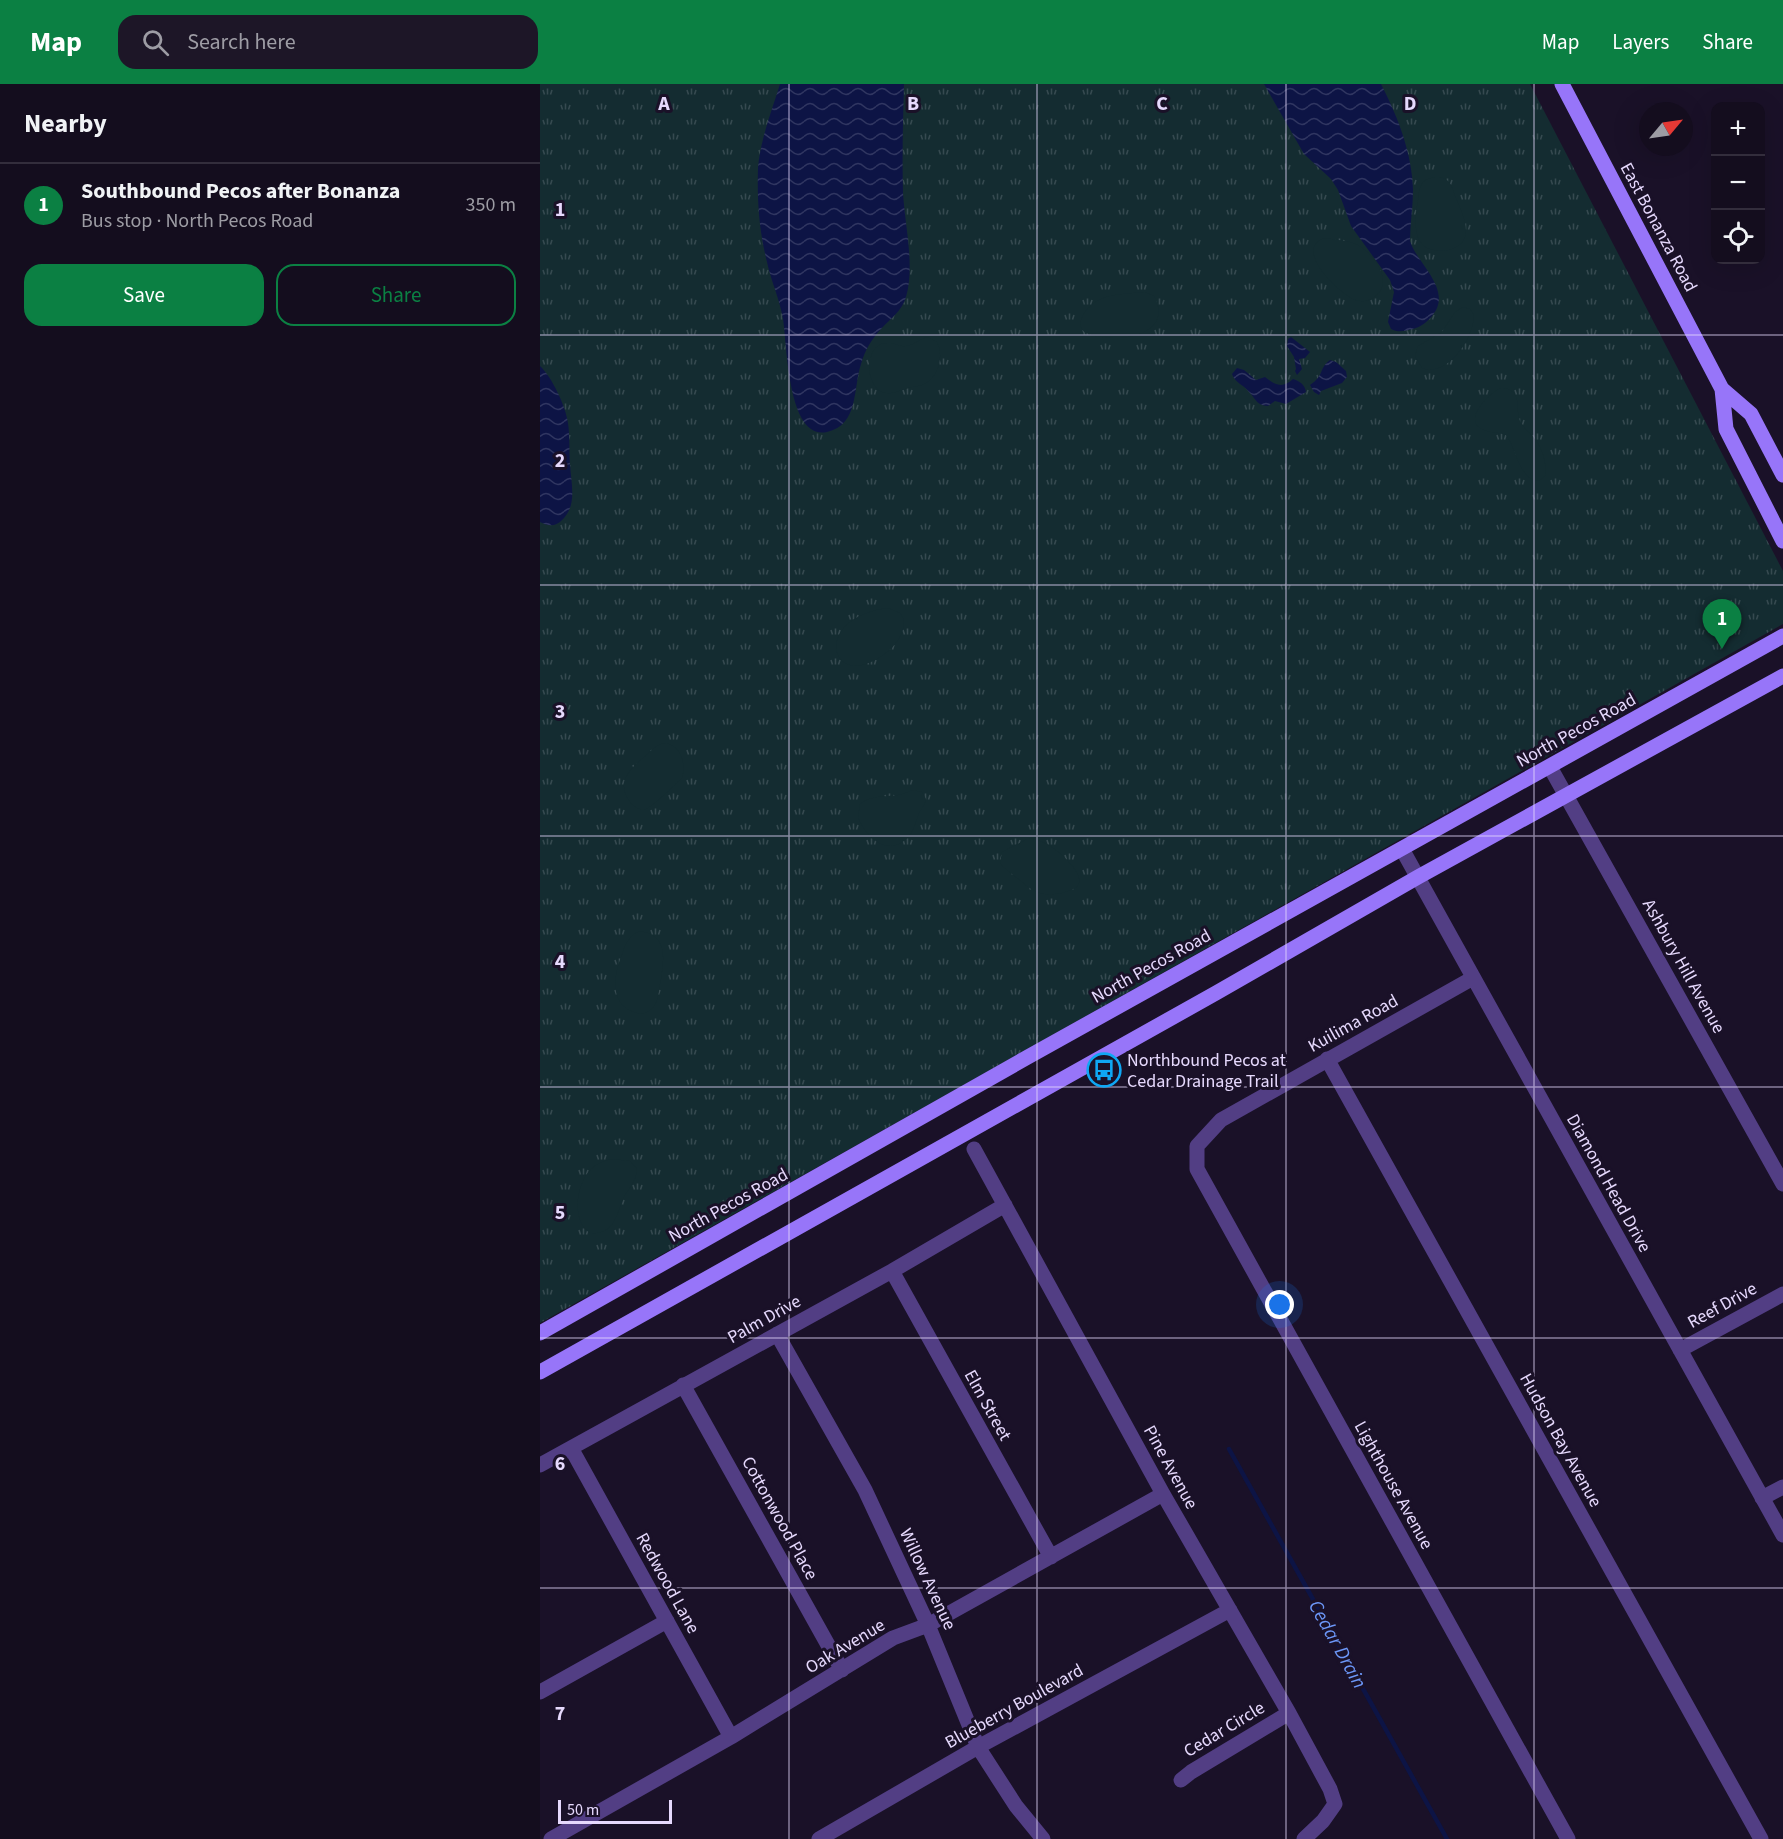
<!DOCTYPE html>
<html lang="en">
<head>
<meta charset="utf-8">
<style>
	body { margin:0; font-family:"Source Sans 3",sans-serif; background:#1d1627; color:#f1f3f6 }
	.controls { position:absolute; right:18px; top:18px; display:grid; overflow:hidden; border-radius:12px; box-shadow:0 6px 24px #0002 }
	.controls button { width:54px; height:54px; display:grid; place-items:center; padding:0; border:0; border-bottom:2px solid #332d3c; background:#140d1e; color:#f1f3f6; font:30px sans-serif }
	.compass { position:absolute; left:1099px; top:18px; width:54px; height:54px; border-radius:50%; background:#140d1e; box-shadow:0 6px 24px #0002; rotate:61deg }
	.scale { position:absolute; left:18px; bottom:15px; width:114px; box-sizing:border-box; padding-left:6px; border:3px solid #e6d9fd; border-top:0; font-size:16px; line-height:21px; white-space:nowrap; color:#e6d9fd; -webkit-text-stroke:4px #1a1128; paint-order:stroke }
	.you { position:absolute; left:740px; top:1221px; width:21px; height:21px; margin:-15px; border:4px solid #fff; border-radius:50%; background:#1a73e8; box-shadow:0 0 0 9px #1a73e833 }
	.badge { display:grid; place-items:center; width:39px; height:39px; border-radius:50%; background:#0b8043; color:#fff; font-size:20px; font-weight:700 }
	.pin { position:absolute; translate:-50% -50px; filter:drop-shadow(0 2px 3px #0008) }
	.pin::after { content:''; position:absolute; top:32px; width:21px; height:18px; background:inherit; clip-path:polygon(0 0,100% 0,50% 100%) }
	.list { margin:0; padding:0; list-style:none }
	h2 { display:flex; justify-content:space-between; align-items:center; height:78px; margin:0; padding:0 24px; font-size:26px }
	h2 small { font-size:20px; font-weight:400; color:#9d9ca4 }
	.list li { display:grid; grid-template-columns:39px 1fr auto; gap:18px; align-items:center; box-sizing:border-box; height:84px; padding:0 24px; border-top:2px solid #332d3c }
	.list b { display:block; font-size:22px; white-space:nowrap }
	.list p { margin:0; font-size:20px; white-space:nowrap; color:#9d9ca4 }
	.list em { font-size:20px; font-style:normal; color:#9d9ca4 }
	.actions { display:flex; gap:12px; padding:18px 24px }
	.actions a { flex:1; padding:14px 0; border:2px solid #0b8043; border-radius:18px; text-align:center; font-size:21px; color:#0b8043 }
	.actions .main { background:#0b8043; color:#fff }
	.icon { flex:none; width:33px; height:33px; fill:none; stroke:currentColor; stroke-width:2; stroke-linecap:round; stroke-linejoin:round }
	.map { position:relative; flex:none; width:1243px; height:1755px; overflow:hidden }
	header { display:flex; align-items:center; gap:36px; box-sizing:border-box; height:84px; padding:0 30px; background:#0b8043; color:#fff }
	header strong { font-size:28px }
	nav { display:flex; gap:33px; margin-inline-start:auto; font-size:21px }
	.search { width:420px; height:54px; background:#1d1627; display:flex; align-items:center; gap:15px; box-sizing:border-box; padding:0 21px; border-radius:18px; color:#9d9ca4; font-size:22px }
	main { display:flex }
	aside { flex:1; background:#140d1e }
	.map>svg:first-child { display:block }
	.grass { fill:url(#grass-tufts) }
	.pitch { fill:#142c31 }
	.water { fill:url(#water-waves) }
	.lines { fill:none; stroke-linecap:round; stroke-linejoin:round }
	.stream { stroke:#0d1445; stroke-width:4.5 }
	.street { stroke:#523e84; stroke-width:15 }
	.secondary { stroke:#9775f9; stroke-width:15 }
	.grid { fill:none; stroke:#e6d9fd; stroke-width:1.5; stroke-opacity:0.55 }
	.labels { text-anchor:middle; stroke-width:6; stroke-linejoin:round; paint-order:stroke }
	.street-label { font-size:18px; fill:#e6d9fd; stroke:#1a1128 }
	.poi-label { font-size:18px; fill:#e6d9fd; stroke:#1a1128; text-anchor:start }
	.water-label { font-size:20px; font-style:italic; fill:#6c97f8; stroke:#1a1128 }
	.grid-label { font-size:20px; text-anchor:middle; font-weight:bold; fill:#e6d9fd; stroke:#1a1128; stroke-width:6; stroke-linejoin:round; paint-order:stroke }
</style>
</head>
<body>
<header>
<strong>Map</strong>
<div class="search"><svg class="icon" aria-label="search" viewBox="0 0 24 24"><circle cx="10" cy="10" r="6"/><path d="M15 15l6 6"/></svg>Search here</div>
<nav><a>Map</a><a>Layers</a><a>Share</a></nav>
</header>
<main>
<aside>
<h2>Nearby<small></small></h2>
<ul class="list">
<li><span class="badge">1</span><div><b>Southbound Pecos after Bonanza</b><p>Bus stop · North Pecos Road</p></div><em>350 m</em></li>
</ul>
<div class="actions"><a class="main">Save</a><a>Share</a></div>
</aside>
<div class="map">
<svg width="1243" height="1755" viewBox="0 0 1243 1755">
	<defs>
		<pattern id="grass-tufts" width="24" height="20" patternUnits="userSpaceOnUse" patternTransform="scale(1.5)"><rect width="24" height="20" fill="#142c31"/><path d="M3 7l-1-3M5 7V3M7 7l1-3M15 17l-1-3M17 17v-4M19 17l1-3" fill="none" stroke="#364a50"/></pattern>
		<pattern id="water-waves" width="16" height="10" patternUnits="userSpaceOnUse" patternTransform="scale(1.5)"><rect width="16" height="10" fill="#0d1445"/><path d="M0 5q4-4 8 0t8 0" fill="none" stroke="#303661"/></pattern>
	</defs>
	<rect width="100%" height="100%" fill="#1a1128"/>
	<path class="grass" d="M0,0h990l253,487v53l-1243,699z"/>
	<path class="pitch" d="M895,93c5,0 9,0 13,4 5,5 5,11 8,17 6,16 21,42 -4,51 -5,2 -12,2 -18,1 -23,-3 -19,-33 -16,-50 1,-6 1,-13 5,-18 3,-3 8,-4 12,-5z
		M785,154c11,2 27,2 36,9 17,11 34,40 10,52 -6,3 -11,3 -18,0 -15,-7 -61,-51 -28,-61z
		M605,208l9,4c17,31 -16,43 -41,42 -15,-1 -44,-2 -28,-26 13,-19 39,-18 60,-20z
		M923,223l7,2 4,6c0,22 -26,63 -52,53l-7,-12 3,-10 24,-14 13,-20z
		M387,253l10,5c6,12 3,29 -7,38 -6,6 -14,6 -22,8 -7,2 -14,6 -22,5 -9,-1 -12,-8 -15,-15 -5,-12 0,-37 18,-35 6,0 11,4 17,3 8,-1 14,-7 21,-9z
		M961,304c5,0 9,1 13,5 6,8 2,19 6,28 3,7 10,12 15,18 8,10 11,24 11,36l-7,6c-21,-2 -22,-32 -33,-46 -8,-3 -17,-2 -24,-6 -20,-9 8,-37 19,-41z
		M348,524l12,5 4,7c0,14 -7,24 -17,32 -56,45 -79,-34 1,-44z
		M127,659c15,5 19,21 15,35 -5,5 -30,29 -36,31 -13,3 -23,-14 -22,-25 2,-12 12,-20 20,-27 7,-6 13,-14 23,-14z
		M372,706l10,2 4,7c-1,7 -6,10 -8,17 -3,7 -4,15 -10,21 -19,21 -42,1 -50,-20l2,-13c18,-13 32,-3 52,-14z
		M489,754c6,1 12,3 18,6 9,5 39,29 31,41 -3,5 -11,6 -16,8 -23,4 -28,-1 -45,-15 -6,-5 -12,-9 -17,-15l2,-11z
		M100,847c28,5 24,26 21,48 -2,8 -2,20 -7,27 -2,4 -7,6 -11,8 -33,-4 -31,-34 -22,-57 4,-11 7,-22 19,-26z
		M72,1075l18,2 7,8c0,11 -9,20 -14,30 -7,17 -9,36 -33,34 -19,-12 -14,-49 1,-64 6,-6 13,-8 21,-10z"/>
	<path class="water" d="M240,0h124c-1,36 -2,73 -1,109 2,33 12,73 3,104 -4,14 -16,22 -25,32 -10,11 -16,21 -20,35 -8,24 -2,61 -34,68 -40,9 -40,-90 -44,-113 -3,-19 -12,-38 -16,-57 -8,-31 -10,-62 -9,-94 2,-27 14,-58 22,-84z
		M724,0h117l2,4c16,32 29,66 30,102 0,17 -3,34 -3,51 7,23 44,49 22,75 -5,6 -11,11 -19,13 -8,2 -15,4 -22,0l-3,-7 6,-30 -4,-12 -39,-54 -13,-36 -7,-11 -27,-25z
		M751,253l19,15 -5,6 -6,1 3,10 -5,6 -2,-4 1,-2 -2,-12 -7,-11 1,-7z
		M790,276l6,2 10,9 1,6 -5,6 -21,8 -2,4 -5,-3 -4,-7c14,-9 9,-17 20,-25z
		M0,282c12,11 26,41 28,57 2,14 1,28 2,41 1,20 8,42 -9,57 -3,3 -8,5 -12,4 -3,0 -6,-2 -9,-3z
		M697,284l7,2 12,10 9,-3c10,8 17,12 28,2 6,2 12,5 13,13l-20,12 -11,-3 -7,5c-12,-1 -12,-7 -19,-14 -6,-8 -14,-9 -17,-18z"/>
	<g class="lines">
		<path class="stream" d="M689,1365l218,390"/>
		<path class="street" d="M1010,683l233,417
			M862,765l381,686
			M933,894l-252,142 -24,26v23l371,670
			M787,975l434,780
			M434,1065l189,345 126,219 41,76 5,15 -12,17 -19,18
			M352,1187l159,286
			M237,1250l88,156 63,135 50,122 38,59 27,33
			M1140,1266l103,-56
			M143,1301l159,285
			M31,1364l160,289
			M0,1381l352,-194 113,-66
			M1222,1414l21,-11
			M0,1608l127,-71
			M641,1696l10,-8 98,-59
			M11,1755l180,-102 162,-99 35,-13 235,-131
			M279,1755l159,-92 252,-137"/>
		<path class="secondary" d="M1022,0l160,305 29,25 32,61
			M1182,305l4,40 57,112
			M0,1249l486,-275 757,-422
			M0,1288l676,-379 202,-116 365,-201"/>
	</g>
	<path class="grid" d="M249,0v1755M497,0v1755M746,0v1755M994,0v1755M0,251h1243M0,501h1243M0,752h1243M0,1003h1243M0,1254h1243M0,1504h1243"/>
	<defs>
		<symbol id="bus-ring" viewBox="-11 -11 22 22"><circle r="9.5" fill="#1a1128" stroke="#0fa7f4" stroke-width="1.5"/><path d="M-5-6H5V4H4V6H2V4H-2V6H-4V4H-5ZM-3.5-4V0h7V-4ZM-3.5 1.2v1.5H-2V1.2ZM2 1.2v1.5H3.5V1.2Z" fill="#0fa7f4"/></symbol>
	</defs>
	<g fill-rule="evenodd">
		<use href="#bus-ring" x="545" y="967" width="38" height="38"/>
	</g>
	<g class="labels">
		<g class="street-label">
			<text transform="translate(1119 143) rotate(62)" y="6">East Bonanza Road</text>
			<text transform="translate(1036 646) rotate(-29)" y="6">North Pecos Road</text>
			<text transform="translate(611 882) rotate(-29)" y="6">North Pecos Road</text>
			<text transform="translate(1144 882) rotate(61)" y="6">Ashbury Hill Avenue</text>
			<text transform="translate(813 939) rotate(-29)" y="6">Kuilima Road</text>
			<text transform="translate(1069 1099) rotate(61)" y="6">Diamond Head Drive</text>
			<text transform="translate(188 1121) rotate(-29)" y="6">North Pecos Road</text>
			<text transform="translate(1182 1221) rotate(-29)" y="6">Reef Drive</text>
			<text transform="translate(224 1235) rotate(-29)" y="6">Palm Drive</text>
			<text transform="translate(448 1321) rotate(61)" y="6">Elm Street</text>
			<text transform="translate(1021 1356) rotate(61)" y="6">Hudson Bay Avenue</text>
			<text transform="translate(631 1383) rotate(61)" y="6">Pine Avenue</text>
			<text transform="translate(854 1401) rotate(61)" y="6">Lighthouse Avenue</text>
			<text transform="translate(240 1434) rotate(61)" y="6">Cottonwood Place</text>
			<text transform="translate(388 1495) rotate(65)" y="6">Willow Avenue</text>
			<text transform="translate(128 1499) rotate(61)" y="6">Redwood Lane</text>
			<text transform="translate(305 1562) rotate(-31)" y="6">Oak Avenue</text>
			<text transform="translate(474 1622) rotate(-29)" y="6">Blueberry Boulevard</text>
			<text transform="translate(684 1645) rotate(-31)" y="6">Cedar Circle</text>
		</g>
		<g class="poi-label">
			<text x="587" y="982">Northbound Pecos at<tspan x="587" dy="21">Cedar Drainage Trail</tspan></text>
		</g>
		<g class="water-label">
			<text transform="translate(798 1560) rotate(61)" y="7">Cedar Drain</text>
		</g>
	</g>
	<g class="grid-label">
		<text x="124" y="26">A</text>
		<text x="373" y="26">B</text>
		<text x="622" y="26">C</text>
		<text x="870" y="26">D</text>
		<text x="20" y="132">1</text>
		<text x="20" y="383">2</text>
		<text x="20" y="634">3</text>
		<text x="20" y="884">4</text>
		<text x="20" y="1135">5</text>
		<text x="20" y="1386">6</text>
		<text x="20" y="1636">7</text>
	</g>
</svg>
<div class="controls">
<button>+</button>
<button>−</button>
<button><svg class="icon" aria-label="locate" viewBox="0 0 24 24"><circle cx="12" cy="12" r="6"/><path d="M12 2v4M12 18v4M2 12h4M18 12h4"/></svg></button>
</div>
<svg class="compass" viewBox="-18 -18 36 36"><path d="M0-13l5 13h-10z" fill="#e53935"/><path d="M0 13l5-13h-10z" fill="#9d9ca4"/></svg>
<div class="scale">50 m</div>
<div class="you"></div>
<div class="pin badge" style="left:1182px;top:565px">1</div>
</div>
</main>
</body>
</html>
